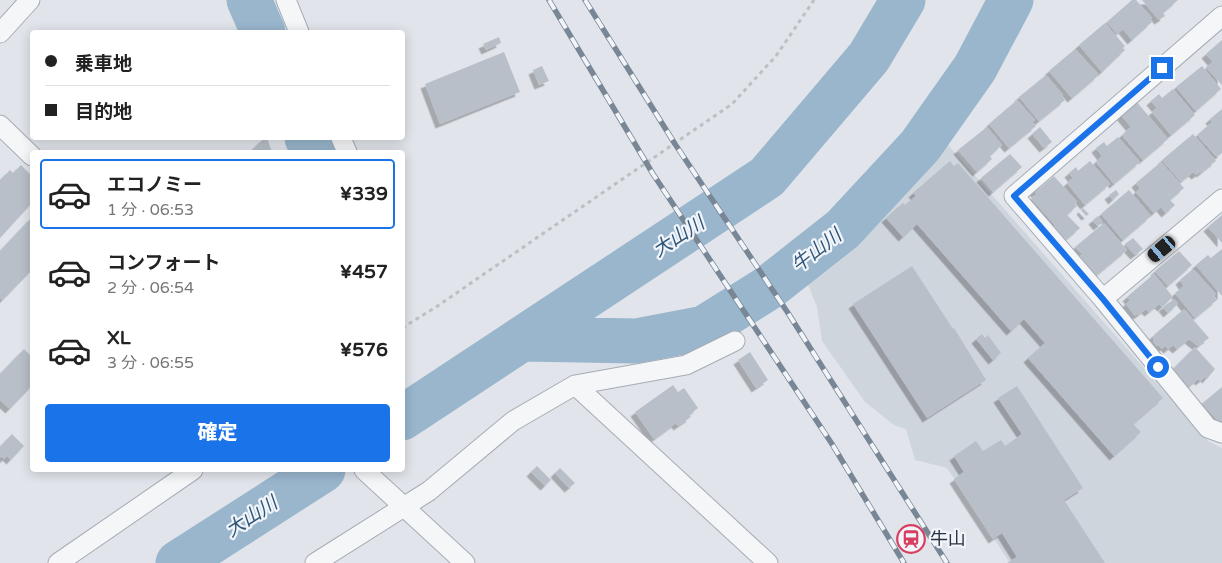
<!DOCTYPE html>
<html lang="ja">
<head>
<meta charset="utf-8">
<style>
	body { margin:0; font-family:"Varela Round","Noto Sans JP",sans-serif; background:#f2f2f2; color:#222; height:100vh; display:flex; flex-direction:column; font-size:19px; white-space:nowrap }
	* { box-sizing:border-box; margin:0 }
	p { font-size:16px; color:#767676 }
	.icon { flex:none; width:28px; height:28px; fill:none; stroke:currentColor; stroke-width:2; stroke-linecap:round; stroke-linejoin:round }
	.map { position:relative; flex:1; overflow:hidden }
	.sheet { position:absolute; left:30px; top:150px; width:375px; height:322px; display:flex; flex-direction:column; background:#fff; border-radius:5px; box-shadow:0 2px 12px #0003 }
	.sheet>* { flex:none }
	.top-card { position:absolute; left:30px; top:30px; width:375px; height:110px; border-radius:5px; box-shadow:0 2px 12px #0003; display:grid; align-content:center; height:110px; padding:0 15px; background:#fff }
	.end { position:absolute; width:22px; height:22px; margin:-11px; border:6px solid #1a73e8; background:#fff; box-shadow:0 0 0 2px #fff }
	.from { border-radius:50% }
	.car { position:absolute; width:15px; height:30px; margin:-15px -8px; border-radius:6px; box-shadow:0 0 4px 1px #0007; background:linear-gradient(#222 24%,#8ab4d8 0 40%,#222 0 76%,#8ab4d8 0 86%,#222 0) }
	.top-card b { display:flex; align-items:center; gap:18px; height:48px; font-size:19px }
	.top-card b+b { border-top:1px solid #e0e0e0 }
	.top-card i { width:12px; height:12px; background:#222 }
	ul { padding:9px 0 0; list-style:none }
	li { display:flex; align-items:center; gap:15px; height:70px; margin:0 10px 8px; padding:0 5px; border:2px solid transparent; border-radius:5px }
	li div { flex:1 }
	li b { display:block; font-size:19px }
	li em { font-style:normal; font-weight:800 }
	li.on { border-color:#1a73e8 }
	li>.icon { width:45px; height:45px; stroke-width:1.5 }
	.button { display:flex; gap:10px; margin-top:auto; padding:10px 15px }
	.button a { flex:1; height:58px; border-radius:5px; background:#1a73e8; color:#fff; font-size:20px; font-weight:800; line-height:58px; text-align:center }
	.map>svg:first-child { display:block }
</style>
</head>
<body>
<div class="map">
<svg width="1222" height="563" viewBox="0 0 1222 563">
	<defs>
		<filter id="shadow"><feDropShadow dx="-4.5" dy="4.5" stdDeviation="0" flood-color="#0004"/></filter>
	</defs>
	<rect width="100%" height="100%" fill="#e1e5eb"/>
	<path fill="#cfd5dd" d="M 943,139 L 1208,441 L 1222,448 L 1222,563 L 1010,563 L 947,468 L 915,460 L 906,429 L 894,425 L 865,402 L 822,341 L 817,307 L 804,274 L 850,240 Z"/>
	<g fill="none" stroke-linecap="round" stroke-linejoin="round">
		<path stroke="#99b6cd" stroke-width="45" d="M 249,0 L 263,32
			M 307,138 L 314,152
			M 523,339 L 636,341 L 704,328 L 768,288 L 843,229 L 920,146 L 975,68 L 1011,0
			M 402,418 L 767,177 L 869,57 L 903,0
			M 178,563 L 323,470"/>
	</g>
	<path fill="#b8bfc8" filter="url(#shadow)" d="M 1132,0 L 1136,0 L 1152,18 L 1150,19 L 1152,22 L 1132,40 L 1123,29 L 1117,34 L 1107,22 Z
		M 1142,0 L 1178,0 L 1163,13 L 1165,16 L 1159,20 Z
		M 1105,23 L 1125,46 L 1123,48 L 1125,50 L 1102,72 L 1079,45 Z
		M 499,37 L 501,43 L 486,50 L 483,44 Z
		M 1222,40 L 1222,85 L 1206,67 L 1213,62 L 1206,54 Z
		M 1075,49 L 1099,75 L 1072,98 L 1049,71 Z
		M 504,52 L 520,92 L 440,124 L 425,84 Z
		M 542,66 L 549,81 L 539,85 L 533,70 Z
		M 1202,66 L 1221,89 L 1196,111 L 1176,87 Z
		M 1046,75 L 1063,95 L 1062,96 L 1065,100 L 1039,121 L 1019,97 Z
		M 1173,89 L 1195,115 L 1171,135 L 1152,112 L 1157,108 L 1151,101 L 1159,94 L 1162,98 Z
		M 1017,100 L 1035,120 L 1032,122 L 1036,126 L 1009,148 L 989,124 Z
		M 1136,101 L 1168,139 L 1143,160 L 1122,135 L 1131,127 L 1121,115 Z
		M 1222,109 L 1222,153 L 1217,157 L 1197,135 L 1212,122 L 1210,119 Z
		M 987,127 L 1002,145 L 990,156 L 992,159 L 977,172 L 958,150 Z
		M 1040,127 L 1052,142 L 1044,148 L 1032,134 Z
		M 1193,134 L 1216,161 L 1201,173 L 1200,172 L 1196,175 L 1193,172 L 1181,182 L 1162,160 Z
		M 1118,137 L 1140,162 L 1114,184 L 1096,162 L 1102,156 L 1096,148 L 1104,142 L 1107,146 Z
		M 264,138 L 267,138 L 272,152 L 250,152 Z
		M 1010,154 L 1022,167 L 993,192 L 981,178 Z
		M 950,161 L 954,166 L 958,163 L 1163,398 L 1133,424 L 1141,432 L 1114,456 L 1028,358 L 1045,343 L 1024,319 L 1011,331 L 917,224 L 903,237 L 886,218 L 903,203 L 905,205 L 916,196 L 913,193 Z
		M 1090,161 L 1110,184 L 1085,205 L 1067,183 L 1073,178 L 1069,173 L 1076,167 L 1078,171 Z
		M 1161,162 L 1184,188 L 1170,200 L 1175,205 L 1166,213 L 1161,207 L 1154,213 L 1136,192 L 1140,188 L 1136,183 Z
		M 21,165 L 32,176 L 32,203 L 0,238 L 0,180 L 10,170 L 13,173 Z
		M 1054,176 L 1077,202 L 1075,204 L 1077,206 L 1067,215 L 1080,228 L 1066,240 L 1054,227 L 1055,225 L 1031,198 L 1037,194 L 1034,191 L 1039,186 L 1040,188 Z
		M 1116,190 L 1119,194 L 1113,200 L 1109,195 Z
		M 1129,190 L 1151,216 L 1123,240 L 1101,214 Z
		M 1083,208 L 1089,214 L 1086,216 L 1081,210 Z
		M 1222,215 L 1222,243 L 1208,227 Z
		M 1098,216 L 1103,222 L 1098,226 L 1093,220 Z
		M 32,217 L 32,270 L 3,300 L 0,298 L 0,251 Z
		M 1104,223 L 1127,250 L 1097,275 L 1080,256 L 1082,254 L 1075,247 Z
		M 1133,238 L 1143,249 L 1135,255 L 1125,244 Z
		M 1222,249 L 1222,296 L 1196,265 L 1208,255 L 1211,258 Z
		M 1179,251 L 1192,265 L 1168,286 L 1155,271 Z
		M 912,266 L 953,329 L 954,328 L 986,380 L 927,418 L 853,304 Z
		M 1193,269 L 1216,294 L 1213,296 L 1217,300 L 1195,318 L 1175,293 L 1184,286 L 1180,280 Z
		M 1154,274 L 1173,297 L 1162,307 L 1159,304 L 1149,312 L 1146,309 L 1138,315 L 1137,314 L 1135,316 L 1126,304 L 1130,300 L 1127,297 Z
		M 1174,299 L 1178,304 L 1168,313 L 1163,307 Z
		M 1184,309 L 1209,338 L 1198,346 L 1189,339 L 1177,349 L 1173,345 L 1168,349 L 1165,346 L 1162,349 L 1159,345 L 1157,346 L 1153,341 L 1154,335 Z
		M 982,334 L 985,338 L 988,335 L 1001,353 L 993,360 L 976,339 Z
		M 1195,347 L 1215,369 L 1207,379 L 1205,377 L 1200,381 L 1198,379 L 1186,390 L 1170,372 Z
		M 24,349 L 32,357 L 32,386 L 10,409 L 0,400 L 0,374 Z
		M 750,352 L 768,380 L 756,388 L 738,360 Z
		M 673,385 L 678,392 L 684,388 L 698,408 L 689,415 L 691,417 L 678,426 L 676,423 L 654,439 L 635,412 Z
		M 1017,386 L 1083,488 L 1064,500 L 1105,563 L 1007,563 L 1017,557 L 1002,533 L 993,539 L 954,479 L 964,472 L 954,456 L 976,441 L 983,451 L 1001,440 L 1005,446 L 1022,434 L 998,398 Z
		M 1222,387 L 1222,425 L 1208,410 L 1205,413 L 1199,406 Z
		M 12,434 L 24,446 L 11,460 L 7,456 L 4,459 L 1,456 L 0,458 L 0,447 Z
		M 537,466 L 551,480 L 545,486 L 531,472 Z
		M 560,468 L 575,483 L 569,488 L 555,473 Z"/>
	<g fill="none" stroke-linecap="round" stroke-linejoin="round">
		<defs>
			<path id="street" d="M 286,0 L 299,32
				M 1222,16 L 1014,196 L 1103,299 L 1208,428 L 1222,433
				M 0,33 L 30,0
				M 0,125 L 32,156
				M 341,138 L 347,152
				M 1103,299 L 1222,199
				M 575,385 L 768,563
				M 364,470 L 465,563
				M 58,563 L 193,470
				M 315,563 L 429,491 L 513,421 L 575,385 L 686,365 L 735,341"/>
		</defs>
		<use href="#street" stroke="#a6acb5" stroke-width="21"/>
		<path stroke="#bbc0c5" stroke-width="3" stroke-dasharray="4 4" stroke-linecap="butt" d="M 402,328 L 436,307 L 732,104 L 776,56 L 814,0"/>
		<use href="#street" stroke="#f4f6f8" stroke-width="19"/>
		<defs>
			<path id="rail" d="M 549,0 L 653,174 L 832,444 L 904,563
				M 585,0 L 675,144 L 788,313 L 947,563"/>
		</defs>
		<use href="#rail" stroke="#798695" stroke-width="5.5"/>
		<use href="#rail" stroke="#f1f4f8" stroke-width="4" stroke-dasharray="11" stroke-linecap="butt"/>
	</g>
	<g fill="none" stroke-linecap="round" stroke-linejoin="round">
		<path stroke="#1a73e8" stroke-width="6" d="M 1158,367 L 1103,299 L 1014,196 L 1162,68"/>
	</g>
	<defs>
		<symbol id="station-ring" viewBox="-11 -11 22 22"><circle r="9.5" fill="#f1f4f8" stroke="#d83e60" stroke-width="1.5"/><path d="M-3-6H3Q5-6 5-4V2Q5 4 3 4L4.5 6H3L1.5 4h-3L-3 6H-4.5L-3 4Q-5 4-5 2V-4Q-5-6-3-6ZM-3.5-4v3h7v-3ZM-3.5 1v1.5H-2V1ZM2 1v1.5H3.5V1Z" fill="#d83e60"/></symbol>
	</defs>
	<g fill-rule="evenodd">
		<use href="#station-ring" x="895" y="523" width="32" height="32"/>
	</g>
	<g text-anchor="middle" stroke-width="4.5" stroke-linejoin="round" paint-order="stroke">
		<g font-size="18" fill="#283443" stroke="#f1f4f8" text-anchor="start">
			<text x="930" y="545">牛山</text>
		</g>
		<g font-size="19" font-style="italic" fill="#2f567a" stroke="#f1f4f8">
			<text transform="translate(678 236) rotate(-33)" y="7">大山川</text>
			<text transform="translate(816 250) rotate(-38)" y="7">牛山川</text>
			<text transform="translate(251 516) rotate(-33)" y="7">大山川</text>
		</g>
	</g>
</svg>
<i class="end from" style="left:1158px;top:367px"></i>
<i class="end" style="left:1162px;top:68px"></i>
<i class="car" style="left:1162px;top:249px;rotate:230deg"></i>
<div class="top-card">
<b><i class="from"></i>乗車地</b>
<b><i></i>目的地</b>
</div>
<section class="sheet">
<ul>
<li class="on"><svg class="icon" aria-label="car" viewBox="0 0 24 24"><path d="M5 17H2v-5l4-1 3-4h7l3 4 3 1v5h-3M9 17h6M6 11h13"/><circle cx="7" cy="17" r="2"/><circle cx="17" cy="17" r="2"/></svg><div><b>エコノミー</b><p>1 分 · 06:53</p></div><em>¥339</em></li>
<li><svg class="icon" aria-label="car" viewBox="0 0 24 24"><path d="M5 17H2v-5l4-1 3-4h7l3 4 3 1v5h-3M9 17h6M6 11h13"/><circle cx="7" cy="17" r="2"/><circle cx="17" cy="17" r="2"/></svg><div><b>コンフォート</b><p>2 分 · 06:54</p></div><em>¥457</em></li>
<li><svg class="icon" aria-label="car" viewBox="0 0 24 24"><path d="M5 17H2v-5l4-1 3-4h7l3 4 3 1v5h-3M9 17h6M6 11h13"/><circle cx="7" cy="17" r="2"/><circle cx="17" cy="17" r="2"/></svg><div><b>XL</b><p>3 分 · 06:55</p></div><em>¥576</em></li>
</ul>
<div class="button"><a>確定</a></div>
</section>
</div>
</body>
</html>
